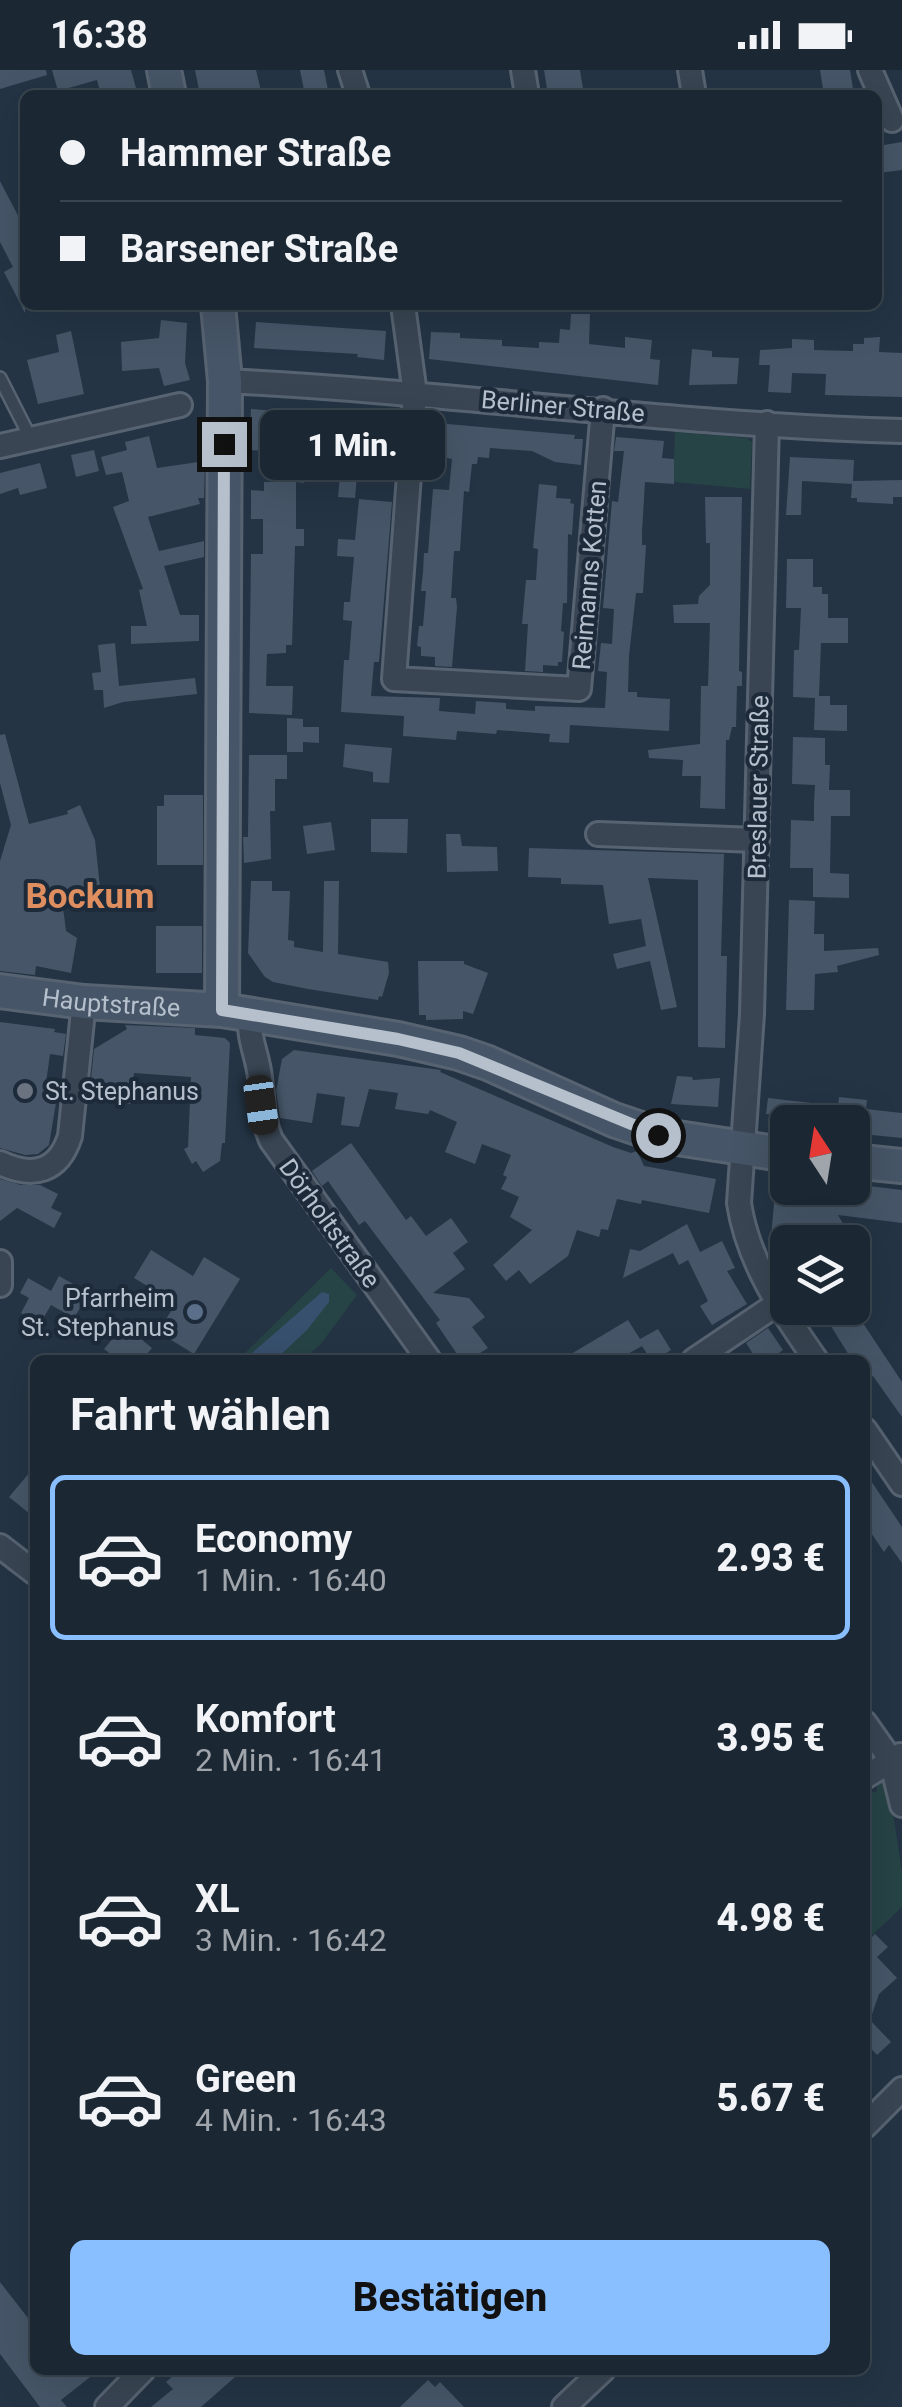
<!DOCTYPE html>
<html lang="de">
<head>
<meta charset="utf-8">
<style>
	body { margin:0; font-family:Roboto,sans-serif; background:#242f3b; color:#f1f3f6; height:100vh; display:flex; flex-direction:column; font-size:38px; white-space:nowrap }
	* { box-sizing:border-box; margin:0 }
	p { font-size:32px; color:#a0a5ac }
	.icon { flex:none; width:55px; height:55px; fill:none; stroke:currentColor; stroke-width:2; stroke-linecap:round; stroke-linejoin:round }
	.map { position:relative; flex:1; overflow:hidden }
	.side { position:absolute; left:30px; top:1285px; width:840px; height:1020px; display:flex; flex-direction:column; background:#1b2733; border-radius:15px; box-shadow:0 10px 40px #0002,0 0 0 2px #39444e }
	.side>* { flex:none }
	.top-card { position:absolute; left:20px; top:20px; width:862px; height:220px; border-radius:15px; box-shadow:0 10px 40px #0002,0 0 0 2px #39444e; display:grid; align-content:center; height:220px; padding:0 40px; background:#1b2733 }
	.needle { width:65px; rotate:348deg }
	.buttons { position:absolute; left:770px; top:1035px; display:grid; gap:20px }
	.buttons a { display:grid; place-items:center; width:100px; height:100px; border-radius:15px; background:#1b2733; box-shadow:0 10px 40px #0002,0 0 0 2px #39444e; font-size:50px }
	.end { position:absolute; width:45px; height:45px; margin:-22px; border:12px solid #b6c0cd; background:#111; box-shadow:0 0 0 5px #111 }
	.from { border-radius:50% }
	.bubble { position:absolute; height:70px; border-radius:15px; background:#1b2733; box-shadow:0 10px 40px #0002,0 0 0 2px #39444e; font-size:32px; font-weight:800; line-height:70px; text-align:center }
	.car { position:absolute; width:30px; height:60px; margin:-30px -15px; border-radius:12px; box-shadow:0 0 8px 2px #0007; background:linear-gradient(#222 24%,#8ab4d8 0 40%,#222 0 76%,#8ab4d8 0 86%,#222 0) }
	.top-card b { display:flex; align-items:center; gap:35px; height:95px; font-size:38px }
	.top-card b+b { border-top:2px solid #39444e }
	.top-card i { width:25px; height:25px; background:#f1f3f6 }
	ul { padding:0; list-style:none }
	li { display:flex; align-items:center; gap:30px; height:165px; margin:0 20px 15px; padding:0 20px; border:5px solid transparent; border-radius:15px }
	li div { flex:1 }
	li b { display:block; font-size:38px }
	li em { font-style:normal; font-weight:800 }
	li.current { border-color:#89beff }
	li>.icon { width:90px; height:90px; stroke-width:1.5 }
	h2 { padding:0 40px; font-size:45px; line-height:120px }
	.action { display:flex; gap:20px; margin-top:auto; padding:20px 40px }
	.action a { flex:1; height:115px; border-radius:15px; background:#89beff; color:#111; font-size:40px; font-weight:800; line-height:115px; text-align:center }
	.status { display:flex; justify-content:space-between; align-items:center; height:70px; padding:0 50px; background:#1b2733; direction:ltr }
	.status svg { height:28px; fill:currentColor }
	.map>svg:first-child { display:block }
</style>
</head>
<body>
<div class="status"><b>16:38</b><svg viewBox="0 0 49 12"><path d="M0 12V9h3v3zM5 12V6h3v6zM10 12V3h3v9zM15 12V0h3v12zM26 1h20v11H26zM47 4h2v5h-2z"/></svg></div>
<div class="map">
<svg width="902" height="2337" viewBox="0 0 902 2337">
	<rect width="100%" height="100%" fill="#243444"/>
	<path fill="#264345" d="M 675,362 L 747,368 L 752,372 L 750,419 L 673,412 Z
		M 331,1198 L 357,1225 L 321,1274 L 302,1290 L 238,1290 Z
		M 877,1705 L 888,1711 L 902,1802 L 902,1837 L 865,1872 L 865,1729 L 870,1729 L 869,1722 L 877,1722 Z"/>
	<path fill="#37506d" d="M 322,1222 L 329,1224 L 329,1232 L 307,1260 L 275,1290 L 244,1290 Z"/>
	<path fill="#465668" d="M 0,0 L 46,0 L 47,5 L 0,19 Z
		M 52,0 L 131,0 L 136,18 L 101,25 L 97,10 L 58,21 Z
		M 195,0 L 256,0 L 261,21 L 246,25 L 200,25 Z
		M 300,0 L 324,0 L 329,25 L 305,25 Z
		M 544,0 L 580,0 L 584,25 L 548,25 Z
		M 820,0 L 850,0 L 854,25 L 824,25 Z
		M 902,72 L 902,100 L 879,103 L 878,76 Z
		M 0,111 L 25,159 L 25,243 L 4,202 L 13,197 L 0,172 Z
		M 571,244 L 590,244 L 589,274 L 625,278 L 625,267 L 652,270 L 650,289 L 660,290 L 658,315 L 429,289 L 431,262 L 460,263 L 460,268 L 502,270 L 502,276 L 539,278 L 539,272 L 559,273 L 560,259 L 570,260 Z
		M 161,250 L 187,253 L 185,293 L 190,310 L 164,316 L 159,298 L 122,301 L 121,272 L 159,268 Z
		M 256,252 L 386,261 L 384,290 L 357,287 L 358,284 L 254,278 Z
		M 71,261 L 84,324 L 38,334 L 27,290 L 59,282 L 56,265 Z
		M 880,267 L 879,282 L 902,283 L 902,327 L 825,325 L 826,304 L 792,303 L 791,323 L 768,322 L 770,295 L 759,295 L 760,280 L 792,278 L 792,269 L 814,270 L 814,280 L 853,281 L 853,274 L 864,274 L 864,268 Z
		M 692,279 L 712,281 L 712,287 L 739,288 L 737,314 L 689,315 Z
		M 251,339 L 397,349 L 395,385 L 359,382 L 355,428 L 338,427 L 342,381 L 306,378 L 304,413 L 296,412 L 296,459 L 304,459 L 304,476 L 295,476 L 292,575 L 286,575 L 286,583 L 267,584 L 266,616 L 293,616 L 292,645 L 249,643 L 251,484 L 263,484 L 263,449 L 251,449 L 251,420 L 264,421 L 264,412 L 280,412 L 282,382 L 249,380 Z
		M 436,353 L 575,365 L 574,369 L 583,369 L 581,395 L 555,392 L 532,381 L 490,378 L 489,388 L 478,387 L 477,394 L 472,394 L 469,422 L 464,421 L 460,481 L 454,481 L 451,528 L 456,528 L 457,537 L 452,597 L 435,596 L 435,587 L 421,586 L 421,577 L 417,576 L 419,556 L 423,556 L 426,521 L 421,521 L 423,502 L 424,483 L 428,483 L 433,419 L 449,420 L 452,389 L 433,385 Z
		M 149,366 L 157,398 L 205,391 L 204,428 L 198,428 L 200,434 L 148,447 L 159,481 L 204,471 L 204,487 L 164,496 L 180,545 L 199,545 L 199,571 L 131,574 L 131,556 L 147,556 L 139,520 L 143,519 L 113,437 L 129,431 L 122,402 L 106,405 L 101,387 L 127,380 L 125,372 Z
		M 616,367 L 664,371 L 662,388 L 674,389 L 674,414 L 645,412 L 642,462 L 642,475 L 646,475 L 643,523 L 636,523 L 629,586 L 628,622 L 637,622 L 637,627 L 670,629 L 669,661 L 570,655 L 569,673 L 549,672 L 550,664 L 497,660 L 496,664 L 457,661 L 456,670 L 403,666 L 404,646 L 341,642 L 344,590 L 349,590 L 352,551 L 343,550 L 344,532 L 350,532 L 354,487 L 337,486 L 338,469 L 355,470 L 359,429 L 392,432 L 379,592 L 374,592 L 371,626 L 440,628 L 439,641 L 475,644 L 476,631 L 506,633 L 506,639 L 535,641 L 535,636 L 605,638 L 607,602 L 598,601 L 601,573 L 612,574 L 614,539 L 603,538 L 612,431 L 618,432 L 624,381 L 614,381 Z
		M 94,380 L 99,401 L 76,407 L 71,385 Z
		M 790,387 L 854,390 L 853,411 L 902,410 L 902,427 L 893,427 L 893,434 L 857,432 L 857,428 L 851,428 L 852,414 L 802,411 L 801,445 L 786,445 Z
		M 40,393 L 47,418 L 20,425 L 18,418 L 0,424 L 0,403 Z
		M 539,414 L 557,416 L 556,428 L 571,429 L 570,433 L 574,434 L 572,465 L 568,464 L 567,533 L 563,533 L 561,561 L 564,562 L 562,592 L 558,592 L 558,596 L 543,595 L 543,602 L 525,601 L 528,554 L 522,554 L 526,510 L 536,510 L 538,479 L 533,478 Z
		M 705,427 L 742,427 L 739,601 L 742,602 L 742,616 L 737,616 L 736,657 L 732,657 L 729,670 L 726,670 L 725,739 L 700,738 L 701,706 L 682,706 L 683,690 L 649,688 L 648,680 L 700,674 L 701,616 L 708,616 L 710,553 L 674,553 L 673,535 L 698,534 L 699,526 L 710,515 L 710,473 L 706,473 Z
		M 787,489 L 813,489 L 813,517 L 822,517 L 822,524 L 828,524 L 828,548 L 848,548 L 848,573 L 821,573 L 819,626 L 830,626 L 830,635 L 847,635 L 847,661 L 814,660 L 815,628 L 793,627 L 794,580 L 799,580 L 801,538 L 786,538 Z
		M 115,573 L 119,616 L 195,608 L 197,624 L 123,632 L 104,638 L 103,620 L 94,620 L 92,603 L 101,602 L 98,575 Z
		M 287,648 L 303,649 L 303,657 L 319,657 L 319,673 L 303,672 L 303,682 L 287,682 Z
		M 5,664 L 29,754 L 68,744 L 67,741 L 80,735 L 95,770 L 100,817 L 61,822 L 66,861 L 77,868 L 71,903 L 36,896 L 35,905 L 0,901 L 0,791 L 11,755 L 0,713 L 0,665 Z
		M 793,667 L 825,668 L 825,695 L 830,695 L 829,720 L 850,720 L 850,746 L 831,746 L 830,803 L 849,804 L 849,828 L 813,827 L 813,798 L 790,798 L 791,750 L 814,751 L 814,733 L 815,715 L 792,714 Z
		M 345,674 L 392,678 L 389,713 L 373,712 L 373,702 L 343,697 Z
		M 249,685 L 287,685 L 287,709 L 275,709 L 275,741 L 270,741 L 271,789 L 244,793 L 243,767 L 248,767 Z
		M 164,725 L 203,725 L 203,795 L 157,795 L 157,736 L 164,736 Z
		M 371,749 L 408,749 L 407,783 L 371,782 Z
		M 331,752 L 335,780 L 307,784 L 303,756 Z
		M 446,764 L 460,764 L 462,776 L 497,777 L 498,801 L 447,802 Z
		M 529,778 L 724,784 L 721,886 L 727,886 L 725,978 L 698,977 L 698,810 L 648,808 L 677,937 L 661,940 L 650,891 L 617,899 L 613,884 L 646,876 L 641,849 L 609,854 L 603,815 L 561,814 L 561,808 L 528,807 Z
		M 251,811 L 272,811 L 272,821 L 290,821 L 288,870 L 294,871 L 294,877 L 323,882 L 324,811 L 339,811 L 338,884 L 388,892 L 389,903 L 382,927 L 379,926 L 378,930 L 308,919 L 273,912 L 265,907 L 248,883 Z
		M 789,830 L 815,831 L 814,864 L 824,864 L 824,881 L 878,878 L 879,885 L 837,896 L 838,902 L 815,904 L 814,940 L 786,940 Z
		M 156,856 L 202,856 L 202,903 L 156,903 Z
		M 418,891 L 464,891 L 464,894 L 488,903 L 473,944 L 463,941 L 463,949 L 426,950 L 426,945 L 419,945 Z
		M 0,952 L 55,959 L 54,962 L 66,964 L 63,986 L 50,984 L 46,1013 L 50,1032 L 56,1033 L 49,1075 L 38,1084 L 25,1085 L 0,1078 Z
		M 125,955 L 195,958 L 195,965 L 225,968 L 230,973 L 225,1073 L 222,1073 L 220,1091 L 203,1102 L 196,1091 L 192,1094 L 184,1079 L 188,1077 L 191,1007 L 134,1003 L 131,1034 L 89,1030 L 94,979 L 127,959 Z
		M 294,980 L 441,1000 L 440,1002 L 613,1077 L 631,1083 L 637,1081 L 644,1096 L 716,1109 L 709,1143 L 642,1130 L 641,1134 L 617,1129 L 608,1160 L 601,1159 L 599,1167 L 577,1160 L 568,1186 L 530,1214 L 519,1200 L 506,1211 L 493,1195 L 532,1160 L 510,1147 L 519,1127 L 501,1119 L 507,1107 L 503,1105 L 511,1085 L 482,1074 L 475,1094 L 445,1082 L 457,1052 L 430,1040 L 428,1044 L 395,1039 L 398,1023 L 369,1019 L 359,1057 L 341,1055 L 345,1027 L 317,1023 L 312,1053 L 280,1048 L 276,1021 L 282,989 Z
		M 677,1006 L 692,1007 L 693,1010 L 720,1008 L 718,1037 L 671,1034 Z
		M 839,1027 L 867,1030 L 866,1039 L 902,1043 L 902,1068 L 852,1063 L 852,1052 L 769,1053 L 771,1044 L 766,1044 L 768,1028 L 838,1036 Z
		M 351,1073 L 406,1150 L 411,1146 L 426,1166 L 451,1148 L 468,1172 L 453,1183 L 465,1199 L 433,1223 L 469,1228 L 485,1247 L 472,1257 L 488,1278 L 469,1290 L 461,1290 L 436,1253 L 440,1250 L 365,1151 L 359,1155 L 328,1111 L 322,1116 L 312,1101 Z
		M 0,1109 L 21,1115 L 40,1115 L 58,1124 L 51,1138 L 62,1143 L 54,1158 L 17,1138 L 0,1151 Z
		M 852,1114 L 902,1120 L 902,1153 L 838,1145 L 846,1159 L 788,1155 L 788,1205 L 768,1169 L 771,1168 L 775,1122 L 825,1124 L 826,1118 L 852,1118 Z
		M 687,1154 L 700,1182 L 722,1171 L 735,1198 L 727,1201 L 747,1234 L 712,1255 L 700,1236 L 708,1231 L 688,1190 L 679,1195 L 673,1183 L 623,1208 L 630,1179 L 640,1181 Z
		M 151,1180 L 193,1206 L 204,1187 L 240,1209 L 194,1284 L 158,1262 L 176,1233 L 134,1208 Z
		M 59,1206 L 89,1223 L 74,1248 L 51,1235 L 40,1254 L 21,1243 L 29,1228 L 20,1223 L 28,1208 L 51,1221 Z
		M 853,1238 L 902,1312 L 902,1347 L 873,1306 L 865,1311 L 865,1290 L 852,1290 L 829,1253 Z
		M 628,1250 L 640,1269 L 658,1259 L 671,1280 L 655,1290 L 651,1290 L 642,1276 L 617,1290 L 561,1290 Z
		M 124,1255 L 152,1278 L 142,1290 L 118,1290 L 104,1279 Z
		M 768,1258 L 783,1280 L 769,1290 L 757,1290 L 746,1273 Z
		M 35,1396 L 35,1448 L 9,1427 Z
		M 865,1402 L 902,1457 L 902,1493 L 889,1475 L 884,1482 L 865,1454 Z
		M 875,1864 L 888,1877 L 877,1887 L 897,1908 L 879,1924 L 870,1950 L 891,1972 L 877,1985 L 865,1972 L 865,1874 Z
		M 0,2212 L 35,2257 L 35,2300 L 99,2300 L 61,2330 L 67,2337 L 40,2337 L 0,2284 Z
		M 180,2300 L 243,2300 L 201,2337 L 151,2337 L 173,2319 L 166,2312 Z
		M 428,2310 L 435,2317 L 440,2312 L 464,2337 L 400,2337 Z"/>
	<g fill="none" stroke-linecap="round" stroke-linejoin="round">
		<defs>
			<path id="lane" d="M 0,308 L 31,369"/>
			<path id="street" d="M 350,0 L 358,25
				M 523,0 L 527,25
				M 690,0 L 694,25
				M 870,0 L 892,50
				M 403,235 L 415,324 L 394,609 L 579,619 L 603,339
				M 225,311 C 451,322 676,355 902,361
				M 767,353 L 752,944 L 739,1133 C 748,1193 782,1241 816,1290
				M 0,376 L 180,335
				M 598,764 L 757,770
				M 251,945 C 247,968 258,985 260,1008 C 263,1030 262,1049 271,1070 L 429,1290
				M 0,1093 C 34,1109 59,1101 70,1066 L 84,932
				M 0,1192 L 0,1215
				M 694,1290 L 777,1234
				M 865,1360 L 902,1414
				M 0,1476 L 35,1503
				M 865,1653 L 891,1690 L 902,1735
				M 865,1707 L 900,1685
				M 865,2056 L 902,2019
				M 107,2337 L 143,2300
				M 564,2337 L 603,2300"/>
			<g id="secondary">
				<path d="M 164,0 L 169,25"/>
				<path d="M 218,235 L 225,311 L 222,940"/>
				<path id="s1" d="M 0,921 L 84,932 L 222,940 L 398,969 L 459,983 L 488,993 L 614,1050 L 658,1065 L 788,1085"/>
				<path d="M 852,1091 L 902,1096"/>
			</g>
		</defs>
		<use href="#lane" stroke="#576371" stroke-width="16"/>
		<use href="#street" stroke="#576371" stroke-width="28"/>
		<use href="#secondary" stroke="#576371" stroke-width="38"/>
		<use href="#lane" stroke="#394553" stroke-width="11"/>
		<use href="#street" stroke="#394553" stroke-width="22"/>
		<use href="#secondary" stroke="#465567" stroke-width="32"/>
	</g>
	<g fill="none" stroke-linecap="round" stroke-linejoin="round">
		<path stroke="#b6c0cd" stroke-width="12" d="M 224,374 L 222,940 L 398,969 L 459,983 L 658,1065"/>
	</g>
	<circle fill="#6b7280" stroke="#1d2a39" stroke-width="4" cx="25" cy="1021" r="10"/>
	<circle fill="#5c6f8a" stroke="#1d2a39" stroke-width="4" cx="195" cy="1242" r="10"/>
	<g text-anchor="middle" stroke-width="8" stroke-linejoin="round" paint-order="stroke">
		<g font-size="25" fill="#b6c0cd" stroke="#1d2a39">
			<text transform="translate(563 336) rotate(5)" y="9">Berliner Straße</text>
			<text transform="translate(589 505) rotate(-85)" y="9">Reimanns Kotten</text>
			<text transform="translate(758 717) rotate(-89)" y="9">Breslauer Straße</text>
			<text dy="9" stroke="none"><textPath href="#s1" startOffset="112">Hauptstraße</textPath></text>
			<text transform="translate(330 1153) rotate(54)" y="9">Dörholtstraße</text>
		</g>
		<g font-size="25" fill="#b6c0cd" stroke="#1d2a39" text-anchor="start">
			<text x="45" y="1030">St. Stephanus</text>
			<text x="175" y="1237" text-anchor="end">Pfarrheim<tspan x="175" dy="29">St. Stephanus</tspan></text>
		</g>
		<g font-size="35" font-weight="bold" fill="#df8e5f" stroke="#1d2a39">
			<text x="90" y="838">Bockum</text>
		</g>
	</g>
</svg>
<div class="buttons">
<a><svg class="needle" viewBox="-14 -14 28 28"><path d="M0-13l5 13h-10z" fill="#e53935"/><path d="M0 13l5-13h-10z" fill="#a0a5ac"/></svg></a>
<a><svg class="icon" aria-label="layers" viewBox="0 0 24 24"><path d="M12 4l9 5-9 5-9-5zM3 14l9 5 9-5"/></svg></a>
</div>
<i class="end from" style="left:658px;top:1065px"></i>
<i class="end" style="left:224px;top:374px"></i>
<div class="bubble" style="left:260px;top:340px;width:185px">1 Min.</div>
<i class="car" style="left:261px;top:1035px;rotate:172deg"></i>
<div class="top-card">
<b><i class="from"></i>Hammer Straße</b>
<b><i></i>Barsener Straße</b>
</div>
<section class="side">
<h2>Fahrt wählen</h2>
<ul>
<li class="current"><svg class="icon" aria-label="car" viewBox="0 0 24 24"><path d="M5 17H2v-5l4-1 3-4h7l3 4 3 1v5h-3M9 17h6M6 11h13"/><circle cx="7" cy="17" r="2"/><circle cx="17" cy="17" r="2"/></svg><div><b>Economy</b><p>1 Min. · 16:40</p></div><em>2.93 €</em></li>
<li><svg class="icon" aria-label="car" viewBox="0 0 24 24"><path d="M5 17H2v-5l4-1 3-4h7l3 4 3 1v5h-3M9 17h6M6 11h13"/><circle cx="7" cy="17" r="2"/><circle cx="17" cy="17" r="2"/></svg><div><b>Komfort</b><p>2 Min. · 16:41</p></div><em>3.95 €</em></li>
<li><svg class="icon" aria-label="car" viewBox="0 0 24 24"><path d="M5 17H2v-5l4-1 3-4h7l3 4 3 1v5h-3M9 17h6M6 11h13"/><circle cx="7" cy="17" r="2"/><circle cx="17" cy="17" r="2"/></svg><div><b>XL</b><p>3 Min. · 16:42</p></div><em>4.98 €</em></li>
<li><svg class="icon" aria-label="car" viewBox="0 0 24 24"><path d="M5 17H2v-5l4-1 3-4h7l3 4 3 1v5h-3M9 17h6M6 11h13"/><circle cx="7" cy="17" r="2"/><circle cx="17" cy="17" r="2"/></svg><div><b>Green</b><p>4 Min. · 16:43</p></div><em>5.67 €</em></li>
</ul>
<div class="action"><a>Bestätigen</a></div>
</section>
</div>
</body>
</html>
